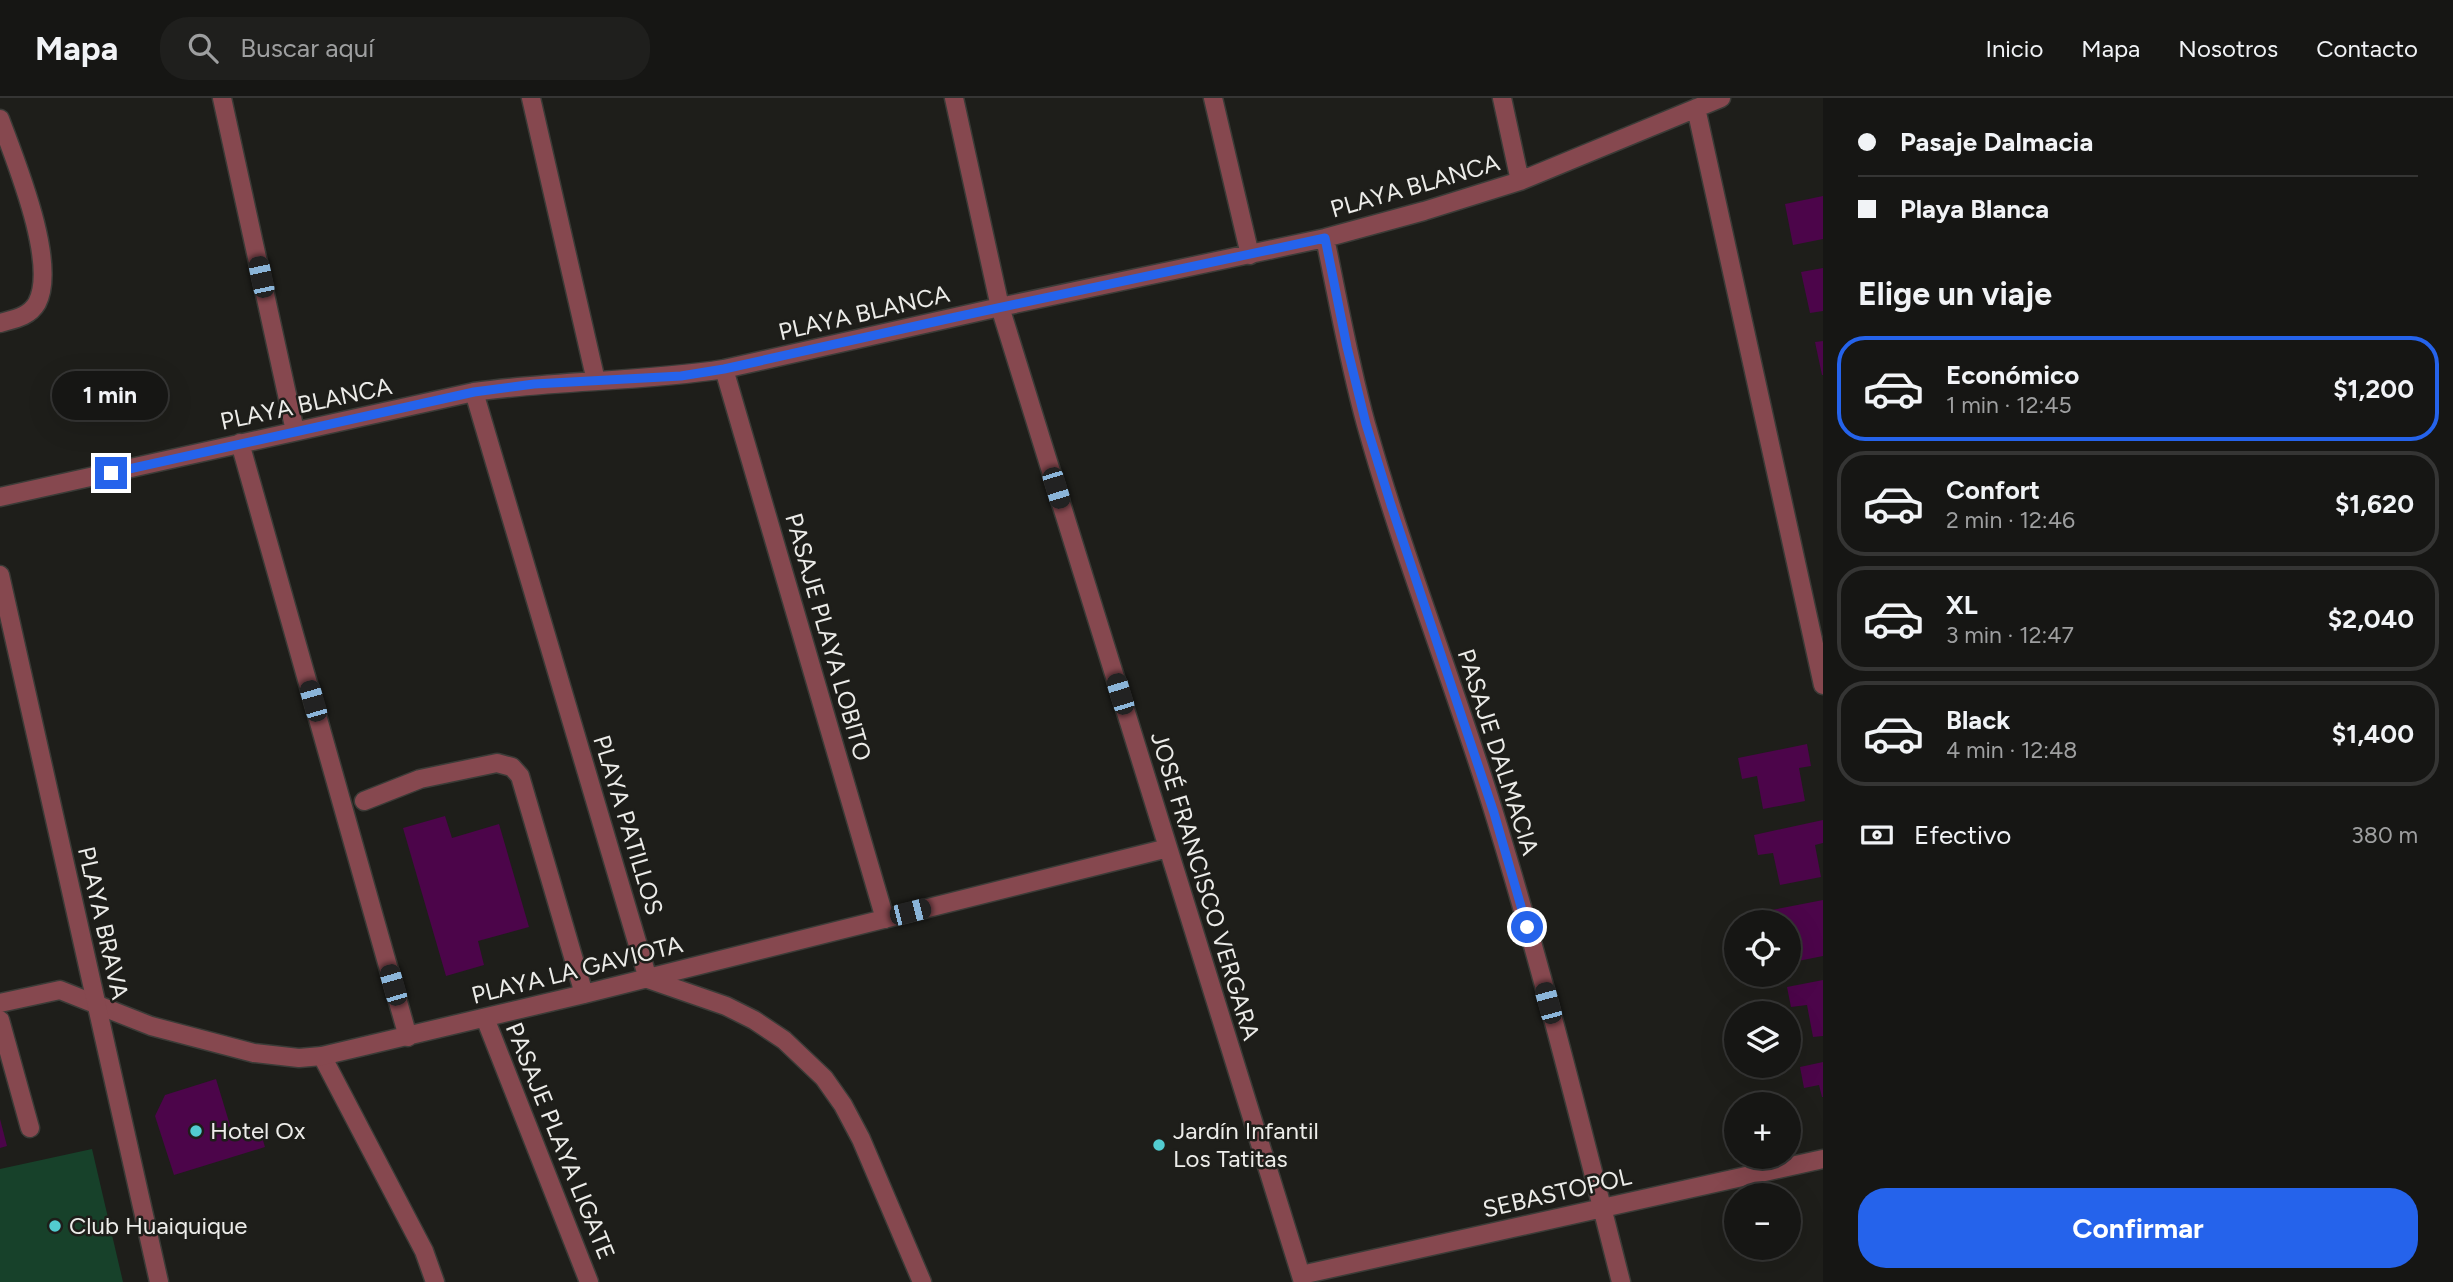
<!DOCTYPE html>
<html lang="es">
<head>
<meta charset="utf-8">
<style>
	body { margin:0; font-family:Figtree,sans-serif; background:#1f1f1d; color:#f1f3f6; height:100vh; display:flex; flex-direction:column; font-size:26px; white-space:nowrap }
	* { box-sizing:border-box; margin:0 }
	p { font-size:23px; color:#9e9fa0 }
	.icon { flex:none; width:38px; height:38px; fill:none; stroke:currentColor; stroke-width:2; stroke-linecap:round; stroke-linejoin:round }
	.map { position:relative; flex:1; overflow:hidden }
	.details { display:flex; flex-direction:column; background:#161614; width:630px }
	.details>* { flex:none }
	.top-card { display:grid; align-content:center; height:154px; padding:0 35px; background:#161614 }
	.controls { position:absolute; left:1724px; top:812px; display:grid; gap:14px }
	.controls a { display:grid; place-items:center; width:77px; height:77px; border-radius:50%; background:#161614; box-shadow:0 7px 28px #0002,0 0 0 2px #353534; font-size:35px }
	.end { position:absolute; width:32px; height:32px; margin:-16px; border:9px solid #2563eb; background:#fff; box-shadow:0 0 0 4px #fff }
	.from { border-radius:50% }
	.bubble { position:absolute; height:49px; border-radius:24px; background:#161614; box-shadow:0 7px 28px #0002,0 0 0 2px #353534; font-size:23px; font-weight:700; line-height:49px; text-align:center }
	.car { position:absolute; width:21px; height:42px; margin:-21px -10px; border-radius:9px; box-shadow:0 0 5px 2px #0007; background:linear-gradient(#222 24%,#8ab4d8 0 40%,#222 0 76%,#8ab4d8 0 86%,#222 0) }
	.top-card b { display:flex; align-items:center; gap:24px; height:66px; font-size:26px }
	.top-card b+b { border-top:2px solid #353534 }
	.top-card i { width:18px; height:18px; background:#f1f3f6 }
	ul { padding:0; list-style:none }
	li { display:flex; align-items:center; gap:21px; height:105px; margin:0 14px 10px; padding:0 21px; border:4px solid #353534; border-radius:28px }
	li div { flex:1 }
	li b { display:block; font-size:26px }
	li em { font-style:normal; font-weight:700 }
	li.current { border-color:#2563eb }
	li>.icon { width:63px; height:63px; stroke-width:1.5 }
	h2 { padding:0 35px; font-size:32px; line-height:84px }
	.pay { display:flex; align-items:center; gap:18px; height:77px; padding:0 35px; font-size:26px }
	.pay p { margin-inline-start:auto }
	.action { display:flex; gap:14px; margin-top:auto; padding:14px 35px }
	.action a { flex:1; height:80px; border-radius:28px; background:#2563eb; color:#fff; font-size:28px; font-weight:700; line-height:80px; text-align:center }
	header { display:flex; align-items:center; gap:42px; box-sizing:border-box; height:98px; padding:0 35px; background:#161614; border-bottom:2px solid #353534 }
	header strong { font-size:33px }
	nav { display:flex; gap:38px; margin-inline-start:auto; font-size:24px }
	.search { width:490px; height:63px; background:#1f1f1d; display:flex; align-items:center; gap:18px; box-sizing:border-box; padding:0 24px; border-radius:28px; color:#9e9fa0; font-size:26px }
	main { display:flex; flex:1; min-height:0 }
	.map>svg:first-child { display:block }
</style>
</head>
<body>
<header>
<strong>Mapa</strong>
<div class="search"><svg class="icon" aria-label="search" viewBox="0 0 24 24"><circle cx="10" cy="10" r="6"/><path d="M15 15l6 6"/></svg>Buscar aquí</div>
<nav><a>Inicio</a><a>Mapa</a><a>Nosotros</a><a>Contacto</a></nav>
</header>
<main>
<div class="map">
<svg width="1823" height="1184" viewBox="0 0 1823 1184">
	<rect width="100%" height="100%" fill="#1e1e1a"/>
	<path fill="#17412a" d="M 92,1051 L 123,1184 L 0,1184 L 0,1071 Z"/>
	<path fill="#4c054a" d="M 1823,98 L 1823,141 L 1793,147 L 1785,106 Z
		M 1823,170 L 1823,213 L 1810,215 L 1801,174 Z
		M 1823,243 L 1823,277 L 1822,277 L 1815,244 Z
		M 1807,646 L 1811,668 L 1799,670 L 1805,703 L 1763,711 L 1757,678 L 1742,681 L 1738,660 Z
		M 445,718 L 452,740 L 499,726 L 529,829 L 478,843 L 484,867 L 446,878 L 403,730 Z
		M 1823,722 L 1823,745 L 1815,747 L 1821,779 L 1780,787 L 1773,755 L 1758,757 L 1754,737 Z
		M 1823,802 L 1823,858 L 1798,863 L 1788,824 L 1774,824 L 1772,812 Z
		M 1823,882 L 1823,938 L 1813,939 L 1807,907 L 1791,909 L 1787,889 Z
		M 1823,964 L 1823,999 L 1822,999 L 1819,987 L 1804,990 L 1800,969 Z
		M 216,981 L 233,1037 L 259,1029 L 265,1049 L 174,1077 L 155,1018 L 165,997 Z
		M 0,1021 L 7,1048 L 0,1050 Z"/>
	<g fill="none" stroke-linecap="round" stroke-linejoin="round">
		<defs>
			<path id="service" d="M 0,21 C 15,62 58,165 37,205 C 29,219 14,221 0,225
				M 0,922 L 30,1030
				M 322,958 L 424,1153 L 435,1184"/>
			<path id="minor" d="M 222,0 L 295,333
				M 531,0 L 596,283
				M 954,0 L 1000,209 L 1303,1184
				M 1213,0 L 1250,157
				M 1502,0 L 1520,83
				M 1696,10 L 1823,587
				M 1325,140 C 1338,202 1349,265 1366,326 C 1403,458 1454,585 1494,715 C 1542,870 1581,1027 1621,1184
				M 724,271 L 885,821
				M 474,294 L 648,881 L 726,908 L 754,922 L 784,942 L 824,980 L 843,1007 L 861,1041 L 922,1184
				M 240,345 L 408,939
				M 0,399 L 474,294 C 557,282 641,284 724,271 L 1000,209 L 1325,140 L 1424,113 L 1520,83 L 1721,0
				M 364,703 L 420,681 L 497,665 L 512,669 L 520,678 L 584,896
				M 0,905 L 60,892 L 151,928 L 254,955 L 299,960 L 322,958 L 584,896 L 1168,750
				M 485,920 L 589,1184
				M 1301,1177 L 1823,1061"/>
			<path id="tertiary" d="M 0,477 L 159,1184"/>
		</defs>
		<use href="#service" stroke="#3b3b37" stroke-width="21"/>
		<use href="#minor" stroke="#3b3b37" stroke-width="21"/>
		<use href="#tertiary" stroke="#3b3b37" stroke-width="21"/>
		<use href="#service" stroke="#86484f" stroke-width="18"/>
		<use href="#minor" stroke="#86484f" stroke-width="18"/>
		<use href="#tertiary" stroke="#86484f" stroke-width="18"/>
	</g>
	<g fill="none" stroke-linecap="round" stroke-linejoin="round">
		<path stroke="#2563eb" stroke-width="9" d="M 111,375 L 474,294 L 534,286 L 681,278 L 724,271 L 956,219 L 1325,140 L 1347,249 L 1366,326 L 1391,407 L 1494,715 L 1527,829"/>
	</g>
	<g fill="#52ccd0" stroke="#1e1e1a" stroke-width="2.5">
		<circle cx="196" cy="1033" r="7"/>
		<circle cx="1159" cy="1047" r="7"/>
		<circle cx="55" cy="1128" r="7"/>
	</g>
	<g text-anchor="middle" stroke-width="5" stroke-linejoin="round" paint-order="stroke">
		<g font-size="24" fill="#ecece9" stroke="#1e1e1a">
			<text transform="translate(1415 88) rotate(-16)" y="8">PLAYA BLANCA</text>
			<text transform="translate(864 215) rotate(-13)" y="8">PLAYA BLANCA</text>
			<text transform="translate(306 306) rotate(-12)" y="8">PLAYA BLANCA</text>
			<text transform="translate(828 539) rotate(74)" y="8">PASAJE PLAYA LOBITO</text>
			<text transform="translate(1498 654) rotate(72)" y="8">PASAJE DALMACIA</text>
			<text transform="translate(628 727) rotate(73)" y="8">PLAYA PATILLOS</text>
			<text transform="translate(1205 788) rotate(73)" y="8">JOSÉ FRANCISCO VERGARA</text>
			<text transform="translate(103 825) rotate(77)" y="8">PLAYA BRAVA</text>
			<text transform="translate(577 872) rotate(-14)" y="8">PLAYA LA GAVIOTA</text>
			<text transform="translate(560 1043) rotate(68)" y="8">PASAJE PLAYA LIGATE</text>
			<text transform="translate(1557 1095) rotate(-13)" y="8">SEBASTOPOL</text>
		</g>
		<g font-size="24" fill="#ecece9" stroke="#1e1e1a" text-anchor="start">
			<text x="210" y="1041">Hotel Ox</text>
			<text x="1173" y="1041">Jardín Infantil<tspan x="1173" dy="28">Los Tatitas</tspan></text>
			<text x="69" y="1136">Club Huaiquique</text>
		</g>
	</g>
</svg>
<div class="controls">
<a><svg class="icon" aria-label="locate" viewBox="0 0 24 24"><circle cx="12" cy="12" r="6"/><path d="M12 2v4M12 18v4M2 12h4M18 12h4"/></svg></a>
<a><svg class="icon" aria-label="layers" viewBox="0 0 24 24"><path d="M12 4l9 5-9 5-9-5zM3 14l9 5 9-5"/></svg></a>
<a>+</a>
<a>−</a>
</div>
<i class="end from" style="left:1527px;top:829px"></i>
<i class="end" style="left:111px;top:375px"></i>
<div class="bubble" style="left:52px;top:273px;width:116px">1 min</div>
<i class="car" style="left:261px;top:179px;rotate:348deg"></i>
<i class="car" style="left:1056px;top:390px;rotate:163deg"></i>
<i class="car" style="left:1120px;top:596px;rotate:343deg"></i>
<i class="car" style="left:313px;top:603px;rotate:344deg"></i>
<i class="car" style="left:910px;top:814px;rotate:76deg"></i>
<i class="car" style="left:393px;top:887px;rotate:344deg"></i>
<i class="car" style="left:1548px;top:905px;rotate:345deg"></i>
</div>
<section class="details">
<div class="top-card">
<b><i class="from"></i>Pasaje Dalmacia</b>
<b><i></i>Playa Blanca</b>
</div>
<h2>Elige un viaje</h2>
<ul>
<li class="current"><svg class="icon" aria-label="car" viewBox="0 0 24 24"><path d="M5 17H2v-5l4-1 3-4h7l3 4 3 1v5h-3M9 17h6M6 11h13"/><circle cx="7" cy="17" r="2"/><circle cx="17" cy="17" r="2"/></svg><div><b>Económico</b><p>1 min · 12:45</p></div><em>$1,200</em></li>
<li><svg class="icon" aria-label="car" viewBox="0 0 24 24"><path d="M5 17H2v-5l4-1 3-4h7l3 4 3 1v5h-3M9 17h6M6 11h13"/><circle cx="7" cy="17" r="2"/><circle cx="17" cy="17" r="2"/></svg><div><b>Confort</b><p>2 min · 12:46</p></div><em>$1,620</em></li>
<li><svg class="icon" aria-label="car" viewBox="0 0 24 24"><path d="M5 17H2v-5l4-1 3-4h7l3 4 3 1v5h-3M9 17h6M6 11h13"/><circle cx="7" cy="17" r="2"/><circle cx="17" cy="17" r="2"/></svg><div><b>XL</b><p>3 min · 12:47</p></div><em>$2,040</em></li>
<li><svg class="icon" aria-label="car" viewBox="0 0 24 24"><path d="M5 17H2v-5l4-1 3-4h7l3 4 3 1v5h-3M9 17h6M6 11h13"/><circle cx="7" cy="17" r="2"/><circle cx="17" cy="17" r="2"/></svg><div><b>Black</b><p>4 min · 12:48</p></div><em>$1,400</em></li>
</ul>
<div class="pay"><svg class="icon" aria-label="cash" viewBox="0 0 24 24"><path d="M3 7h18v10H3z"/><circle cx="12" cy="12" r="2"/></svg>Efectivo<p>380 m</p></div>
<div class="action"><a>Confirmar</a></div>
</section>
</main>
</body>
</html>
